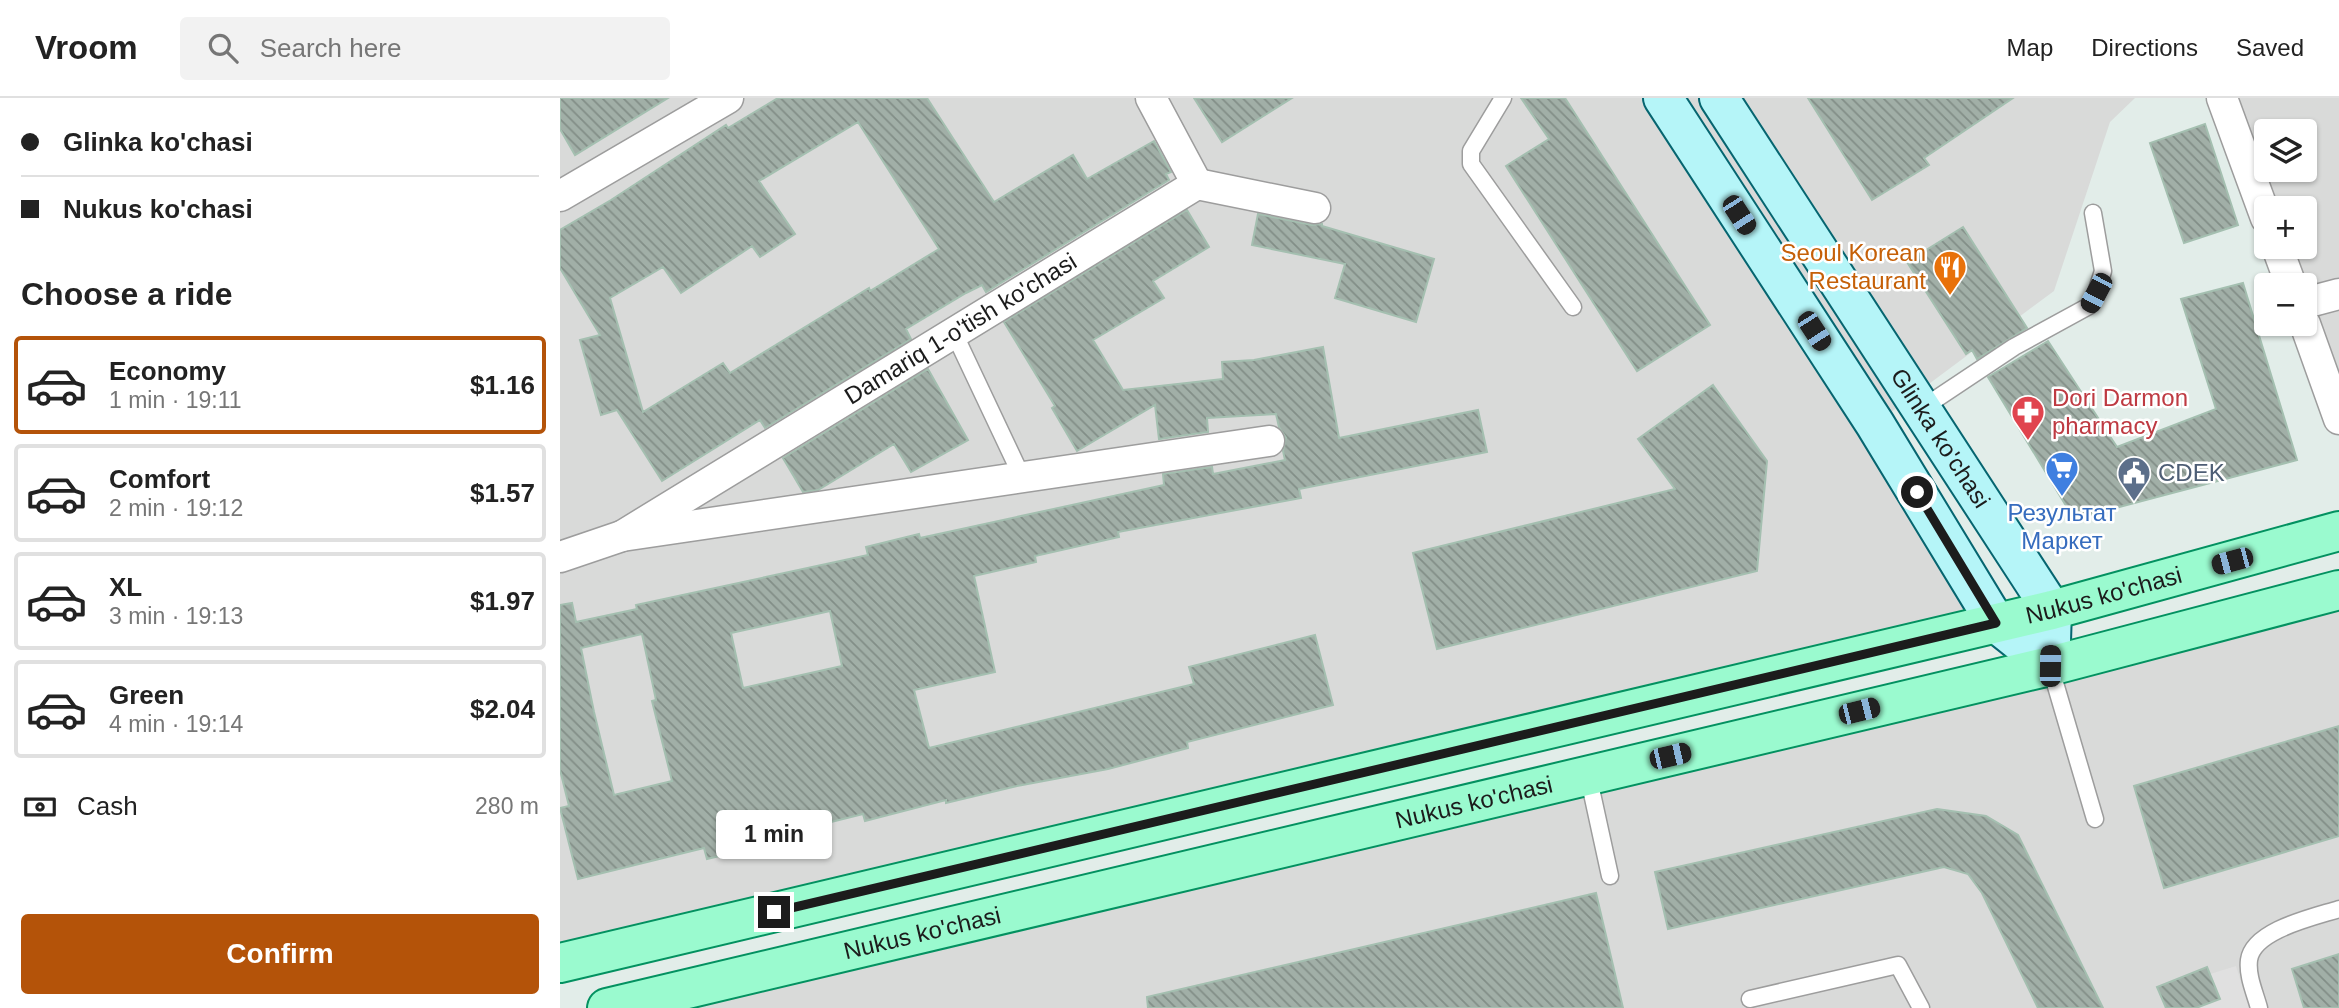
<!DOCTYPE html>
<html lang="en">
<head>
<meta charset="utf-8">
<style>
	body { margin:0; font-family:Helvetica,sans-serif; background:#f2f2f2; color:#222; height:100vh; display:flex; flex-direction:column; font-size:26px; white-space:nowrap }
	* { box-sizing:border-box; margin:0 }
	p { font-size:23px; color:#767676 }
	.icon { flex:none; width:38px; height:38px; fill:none; stroke:currentColor; stroke-width:2; stroke-linecap:round; stroke-linejoin:round }
	.map { position:relative; flex:1; overflow:hidden }
	.drawer { display:flex; flex-direction:column; background:#fff; width:560px }
	.drawer>* { flex:none }
	.top-card { display:grid; align-content:center; height:154px; padding:0 21px; background:#fff }
	.fabs { position:absolute; left:1694px; top:21px; display:grid; gap:14px }
	.fabs a { display:grid; place-items:center; width:63px; height:63px; border-radius:7px; background:#fff; box-shadow:0 2px 5px #0004; font-size:35px }
	.end { position:absolute; width:32px; height:32px; margin:-16px; border:9px solid #1c1c1c; background:#fff; box-shadow:0 0 0 4px #fff }
	.from { border-radius:50% }
	.bubble { position:absolute; height:49px; border-radius:7px; background:#fff; box-shadow:0 2px 5px #0004; font-size:23px; font-weight:700; line-height:49px; text-align:center }
	.car { position:absolute; width:21px; height:42px; margin:-21px -10px; border-radius:9px; box-shadow:0 0 5px 2px #0007; background:linear-gradient(#222 24%,#8ab4d8 0 40%,#222 0 76%,#8ab4d8 0 86%,#222 0) }
	.top-card b { display:flex; align-items:center; gap:24px; height:66px; font-size:26px }
	.top-card b+b { border-top:2px solid #e0e0e0 }
	.top-card i { width:18px; height:18px; background:#222 }
	ul { padding:0; list-style:none }
	li { display:flex; align-items:center; gap:21px; height:98px; margin:0 14px 10px; padding:0 7px; border:4px solid #e0e0e0; border-radius:7px }
	li div { flex:1 }
	li b { display:block; font-size:26px }
	li em { font-style:normal; font-weight:700 }
	li.on { border-color:#b45309 }
	li>.icon { width:63px; height:63px; stroke-width:1.5 }
	h2 { padding:0 21px; font-size:32px; line-height:84px }
	.pay { display:flex; align-items:center; gap:18px; height:77px; padding:0 21px; font-size:26px }
	.pay p { margin-inline-start:auto }
	.button { display:flex; gap:14px; margin-top:auto; padding:14px 21px }
	.button a { flex:1; height:80px; border-radius:7px; background:#b45309; color:#fff; font-size:28px; font-weight:700; line-height:80px; text-align:center }
	header { display:flex; align-items:center; gap:42px; box-sizing:border-box; height:98px; padding:0 35px; background:#fff; border-bottom:2px solid #e0e0e0 }
	header strong { font-size:33px }
	nav { display:flex; gap:38px; margin-inline-start:auto; font-size:24px }
	.search { width:490px; height:63px; background:#f2f2f2; display:flex; align-items:center; gap:18px; box-sizing:border-box; padding:0 24px; border-radius:7px; color:#767676; font-size:26px }
	main { display:flex; flex:1; min-height:0 }
	.map>svg:first-child { display:block }
</style>
</head>
<body>
<header>
<strong>Vroom</strong>
<div class="search"><svg class="icon" aria-label="search" viewBox="0 0 24 24"><circle cx="10" cy="10" r="6"/><path d="M15 15l6 6"/></svg>Search here</div>
<nav><a>Map</a><a>Directions</a><a>Saved</a></nav>
</header>
<main>
<section class="drawer">
<div class="top-card">
<b><i class="from"></i>Glinka ko'chasi</b>
<b><i></i>Nukus ko'chasi</b>
</div>
<h2>Choose a ride</h2>
<ul>
<li class="on"><svg class="icon" aria-label="car" viewBox="0 0 24 24"><path d="M5 17H2v-5l4-1 3-4h7l3 4 3 1v5h-3M9 17h6M6 11h13"/><circle cx="7" cy="17" r="2"/><circle cx="17" cy="17" r="2"/></svg><div><b>Economy</b><p>1 min · 19:11</p></div><em>$1.16</em></li>
<li><svg class="icon" aria-label="car" viewBox="0 0 24 24"><path d="M5 17H2v-5l4-1 3-4h7l3 4 3 1v5h-3M9 17h6M6 11h13"/><circle cx="7" cy="17" r="2"/><circle cx="17" cy="17" r="2"/></svg><div><b>Comfort</b><p>2 min · 19:12</p></div><em>$1.57</em></li>
<li><svg class="icon" aria-label="car" viewBox="0 0 24 24"><path d="M5 17H2v-5l4-1 3-4h7l3 4 3 1v5h-3M9 17h6M6 11h13"/><circle cx="7" cy="17" r="2"/><circle cx="17" cy="17" r="2"/></svg><div><b>XL</b><p>3 min · 19:13</p></div><em>$1.97</em></li>
<li><svg class="icon" aria-label="car" viewBox="0 0 24 24"><path d="M5 17H2v-5l4-1 3-4h7l3 4 3 1v5h-3M9 17h6M6 11h13"/><circle cx="7" cy="17" r="2"/><circle cx="17" cy="17" r="2"/></svg><div><b>Green</b><p>4 min · 19:14</p></div><em>$2.04</em></li>
</ul>
<div class="pay"><svg class="icon" aria-label="cash" viewBox="0 0 24 24"><path d="M3 7h18v10H3z"/><circle cx="12" cy="12" r="2"/></svg>Cash<p>280 m</p></div>
<div class="button"><a>Confirm</a></div>
</section>
<div class="map">
<svg width="1779" height="910" viewBox="0 0 1779 910">
	<defs>
		<pattern id="building-back-hatch" width="6" height="6" patternUnits="userSpaceOnUse" patternTransform="scale(1.75)"><rect width="6" height="6" fill="#a1afa7"/><path d="M-1 5l2 2M0 0l6 6M5-1l2 2" fill="none" stroke="#828e87"/></pattern>
	</defs>
	<rect width="100%" height="100%" fill="#e2ede9"/>
	<path fill="#d9dad9" fill-rule="evenodd" d="M 0,0 L 1575,0 L 1550,24 L 1494,193 L 1315,326 L 1436,525 L 0,865 Z
		M 1662,0 L 1779,0 L 1779,321 L 1717,149 L 1745,149 L 1745,110 L 1706,110 ZM 1706,33 L 1745,33 L 1745,72 L 1706,72 Z
		M 1779,492 L 1779,910 L 47,910 Z"/>
	<path fill="#e0e0e0" d="M 1676,868 L 1689,910 L 1608,910 L 1602,891 Z"/>
	<path fill="url(#building-back-hatch)" stroke="#a4bfb0" stroke-width="2" fill-rule="evenodd" d="M 0,0 L 108,0 L 15,57 L 0,31 Z
		M 218,0 L 367,0 L 434,104 L 513,57 L 527,81 L 594,43 L 611,74 L 606,76 L 609,82 L 426,194 L 422,187 L 406,195 L 346,231 L 351,241 L 205,330 L 200,322 L 102,383 L 57,312 L 41,317 L 20,242 L 40,237 L 0,170 L 0,132 L 51,102 L 166,27 L 168,30 ZM 298,24 L 379,151 L 310,193 L 309,190 L 170,275 L 163,265 L 83,314 L 50,200 L 103,169 L 121,195 L 192,148 L 200,159 L 235,136 L 199,83 Z
		M 634,0 L 732,0 L 662,44 Z
		M 961,0 L 1005,0 L 1150,227 L 1077,273 L 946,68 L 989,41 Z
		M 1248,0 L 1453,0 L 1364,60 L 1369,67 L 1312,102 Z
		M 1645,26 L 1678,127 L 1624,145 L 1590,45 Z
		M 627,112 L 649,149 L 593,183 L 604,200 L 533,242 L 563,292 L 663,281 L 662,264 L 694,262 L 763,249 L 779,340 L 918,312 L 927,354 L 739,391 L 741,400 L 558,434 L 559,439 L 475,458 L 476,464 L 414,478 L 435,574 L 354,592 L 369,650 L 634,586 L 629,569 L 755,537 L 773,607 L 627,644 L 628,650 L 548,671 L 457,688 L 386,705 L 386,702 L 305,723 L 303,716 L 211,739 L 213,745 L 147,761 L 144,750 L 18,781 L 0,710 L 9,708 L 0,672 L 0,507 L 12,505 L 16,524 L 77,511 L 76,507 L 308,457 L 306,449 L 359,436 L 360,440 L 604,387 L 603,376 L 652,369 L 653,376 L 725,362 L 723,353 L 726,340 L 719,329 L 716,316 L 647,320 L 648,334 L 599,341 L 595,307 L 517,353 L 492,310 L 495,308 L 444,224 ZM 270,513 L 282,568 L 183,590 L 171,535 ZM 82,536 L 96,602 L 92,603 L 112,683 L 54,697 L 34,614 L 21,550 Z
		M 698,116 L 752,127 L 762,126 L 762,128 L 874,161 L 856,224 L 775,200 L 785,166 L 692,147 Z
		M 1403,129 L 1467,230 L 1417,261 L 1412,252 L 1406,256 L 1347,164 Z
		M 1683,185 L 1737,362 L 1514,421 L 1428,279 L 1488,243 L 1557,349 L 1656,311 L 1621,201 Z
		M 368,271 L 408,342 L 351,374 L 334,346 L 258,392 L 243,394 L 223,360 Z
		M 1153,287 L 1207,363 L 1197,473 L 877,551 L 853,455 L 1115,391 L 1078,341 Z
		M 1779,628 L 1779,738 L 1604,790 L 1574,688 Z
		M 1377,711 L 1426,718 L 1458,737 L 1543,910 L 1478,910 L 1422,795 L 1408,776 L 1384,769 L 1108,831 L 1095,774 Z
		M 1036,795 L 1063,910 L 588,910 L 587,899 Z
		M 1779,856 L 1779,910 L 1744,910 L 1732,871 Z
		M 1647,869 L 1660,901 L 1636,910 L 1606,910 L 1597,889 Z"/>
	<g fill="none" stroke-linecap="round" stroke-linejoin="round">
		<defs>
			<path id="lane" d="M 943,0 L 911,53 L 911,66 L 1013,209
				M 394,235 L 462,379
				M 1361,311 L 1454,249 L 1529,208 L 1536,195 L 1543,173 L 1533,115
				M 1490,568 L 1535,721
				M 1028,677 L 1050,778
				M 1190,901 L 1338,867 L 1361,910
				M 1699,910 C 1695,895 1687,878 1689,862 C 1693,832 1754,819 1779,811"/>
			<g id="street">
				<path d="M 591,0 L 637,86"/>
				<path d="M 1662,0 L 1706,120"/>
				<path d="M 0,98 L 168,0"/>
				<path d="M 1717,149 L 1731,187"/>
				<path d="M 1745,205 L 1779,196"/>
				<path d="M 1745,226 L 1779,321"/>
				<path id="s1" d="M 62,438 L 637,86 L 755,110"/>
				<path d="M 0,459 L 62,438 L 709,343"/>
			</g>
			<g id="secondary">
				<path d="M 1103,0 L 1315,326 L 1436,525 L 1490,568"/>
				<path id="s2" d="M 1159,0 L 1492,512 L 1491,543"/>
			</g>
			<g id="primary">
				<path id="s3" d="M 0,865 L 1492,512 L 1779,433"/>
				<path id="s4" d="M 47,910 L 1490,568 L 1779,492"/>
			</g>
		</defs>
		<use href="#lane" stroke="#9d9d9d" stroke-width="19"/>
		<use href="#street" stroke="#9d9d9d" stroke-width="33"/>
		<use href="#secondary" stroke="#066570" stroke-width="42"/>
		<use href="#primary" stroke="#039160" stroke-width="42"/>
		<use href="#lane" stroke="#fff" stroke-width="16"/>
		<use href="#street" stroke="#fff" stroke-width="30"/>
		<use href="#secondary" stroke="#b5f5f8" stroke-width="38"/>
		<use href="#primary" stroke="#9afacf" stroke-width="38"/>
	</g>
	<g fill="none" stroke-linecap="round" stroke-linejoin="round">
		<path stroke="#1c1c1c" stroke-width="9" d="M 214,814 L 1436,525 L 1357,394"/>
	</g>
	<defs>
		<symbol id="restaurant-pin" viewBox="-11 -11 22 30"><path d="M0 17L-7.5 6A9.5 9.5 0 1 1 7.5 6Z" fill="#e8710a" stroke="#fff"/><path d="M-5-6h1v4h1v-4h1v4h1v-4h1v5L-1.5 .5V6h-2V.5L-5-1ZM5-6V6H3V1.5H1.5Q1.5-4 5-6Z" fill="#fff"/></symbol>
		<symbol id="pharmacy-pin" viewBox="-11 -11 22 30"><path d="M0 17L-7.5 6A9.5 9.5 0 1 1 7.5 6Z" fill="#e0444e" stroke="#fff"/><path d="M-2-6h4v4h4v4h-4v4h-4v-4h-4v-4h4Z" fill="#fff"/></symbol>
		<symbol id="supermarket-pin" viewBox="-11 -11 22 30"><path d="M0 17L-7.5 6A9.5 9.5 0 1 1 7.5 6Z" fill="#3f7fe0" stroke="#fff"/><path d="M-6-5.5h2.5l.6 2H6L4.5 2H-2.5L-4.4-4H-6ZM-1.5 3.2a1.3 1.3 0 1 0 .1 0ZM3 3.2a1.3 1.3 0 1 0 .1 0Z" fill="#fff"/></symbol>
		<symbol id="civic-pin" viewBox="-11 -11 22 30"><path d="M0 17L-7.5 6A9.5 9.5 0 1 1 7.5 6Z" fill="#5c6f8a" stroke="#fff"/><path d="M-.6-6.5H3V-4.5H.6V-3L4-1V1h2V6H-6V1h2V-1L-.6-3ZM-1.2 2.5V6h2.4V2.5Z" fill="#fff"/></symbol>
	</defs>
	<g fill-rule="evenodd">
		<use href="#restaurant-pin" x="1371" y="150" width="38" height="52"/>
		<use href="#pharmacy-pin" x="1449" y="295" width="38" height="52"/>
		<use href="#supermarket-pin" x="1483" y="351" width="38" height="52"/>
		<use href="#civic-pin" x="1555" y="356" width="38" height="52"/>
	</g>
	<g text-anchor="middle" stroke-width="5" stroke-linejoin="round" paint-order="stroke">
		<g font-size="24" fill="#c56008" stroke="#fff" text-anchor="end">
			<text x="1366" y="163">Seoul Korean<tspan x="1366" dy="28">Restaurant</tspan></text>
		</g>
		<g font-size="24" fill="#1c1c1c" stroke="#fff">
			<text dy="8" stroke="none"><textPath href="#s1" startOffset="397">Damariq 1-o'tish ko'chasi</textPath></text>
			<text dy="8" stroke="none"><textPath href="#s2" startOffset="406">Glinka ko'chasi</textPath></text>
			<text dy="8" stroke="none"><textPath href="#s3" startOffset="1587">Nukus ko'chasi</textPath></text>
			<text dy="8" stroke="none"><textPath href="#s4" startOffset="891">Nukus ko'chasi</textPath></text>
			<text dy="8" stroke="none"><textPath href="#s4" startOffset="324">Nukus ko'chasi</textPath></text>
		</g>
		<g font-size="24" fill="#be3a42" stroke="#fff" text-anchor="start">
			<text x="1492" y="308">Dori Darmon<tspan x="1492" dy="28">pharmacy</tspan></text>
		</g>
		<g font-size="24" fill="#4e5e75" stroke="#fff" text-anchor="start">
			<text x="1598" y="383">CDEK</text>
		</g>
		<g font-size="24" fill="#366cbe" stroke="#fff">
			<text x="1502" y="423">Результат<tspan x="1502" dy="28">Маркет</tspan></text>
		</g>
	</g>
</svg>
<div class="fabs">
<a><svg class="icon" aria-label="layers" viewBox="0 0 24 24"><path d="M12 4l9 5-9 5-9-5zM3 14l9 5 9-5"/></svg></a>
<a>+</a>
<a>−</a>
</div>
<i class="end from" style="left:1357px;top:394px"></i>
<i class="end" style="left:214px;top:814px"></i>
<div class="bubble" style="left:156px;top:712px;width:116px">1 min</div>
<i class="car" style="left:1179px;top:117px;rotate:147deg"></i>
<i class="car" style="left:1536px;top:195px;rotate:208deg"></i>
<i class="car" style="left:1254px;top:233px;rotate:147deg"></i>
<i class="car" style="left:1672px;top:463px;rotate:255deg"></i>
<i class="car" style="left:1490px;top:568px;rotate:1deg"></i>
<i class="car" style="left:1299px;top:613px;rotate:76deg"></i>
<i class="car" style="left:1110px;top:658px;rotate:77deg"></i>
</div>
</main>
</body>
</html>
